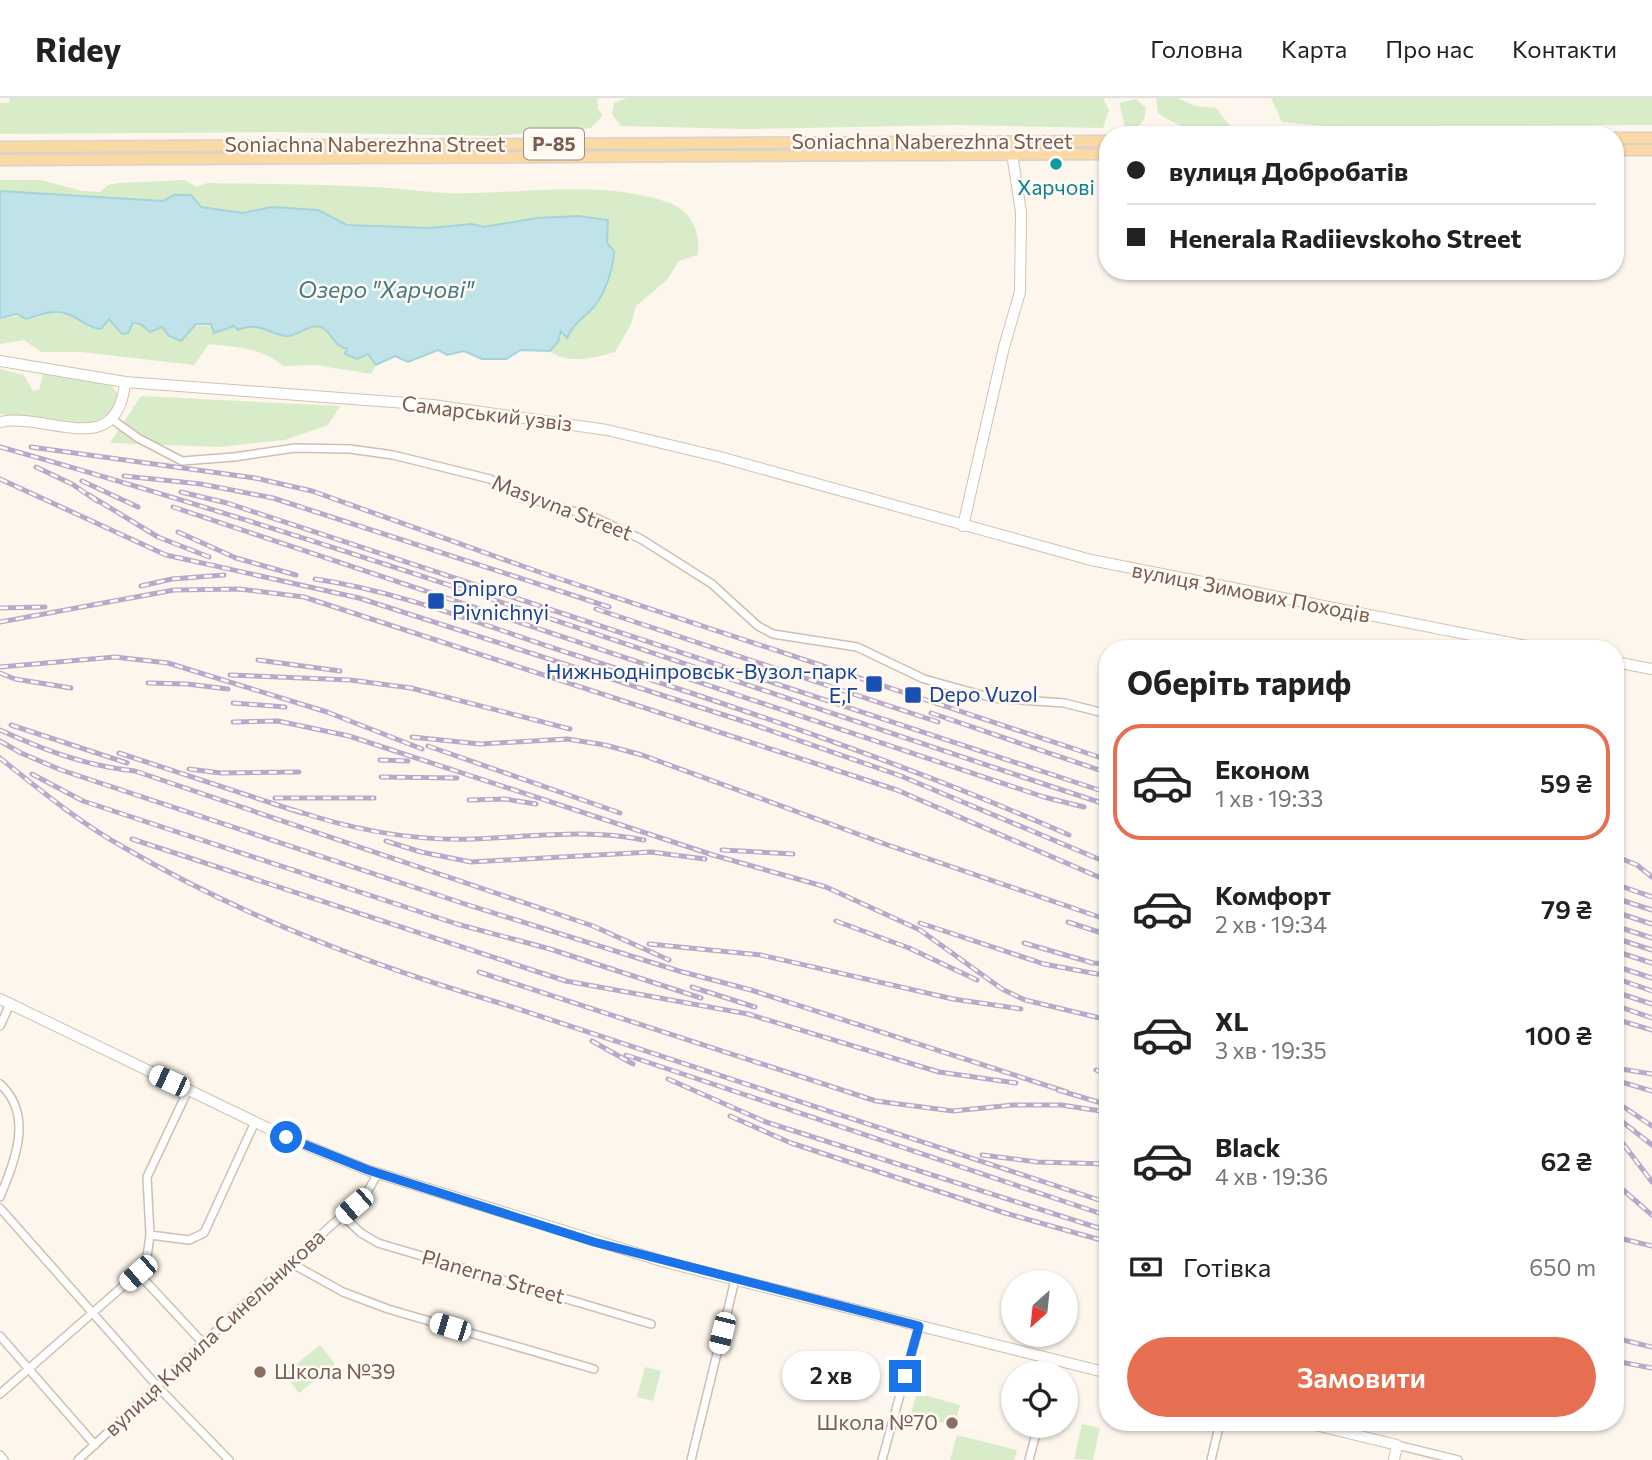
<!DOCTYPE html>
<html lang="uk">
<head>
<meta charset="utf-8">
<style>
	body { margin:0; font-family:Commissioner,sans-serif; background:#f6f6f6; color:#222; height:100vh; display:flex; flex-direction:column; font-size:26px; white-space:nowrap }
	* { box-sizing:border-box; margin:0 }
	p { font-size:23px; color:#767676 }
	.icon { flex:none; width:38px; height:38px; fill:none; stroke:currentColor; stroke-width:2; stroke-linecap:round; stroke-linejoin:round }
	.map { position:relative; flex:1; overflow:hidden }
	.panel { position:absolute; left:1099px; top:542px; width:525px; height:791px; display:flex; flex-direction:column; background:#fff; border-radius:28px; box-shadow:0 2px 5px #0004 }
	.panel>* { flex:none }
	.top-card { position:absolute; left:1099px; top:28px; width:525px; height:154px; border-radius:28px; box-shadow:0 2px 5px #0004; display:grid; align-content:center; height:154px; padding:0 28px; background:#fff }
	.needle { width:46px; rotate:207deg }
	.controls { position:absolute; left:1001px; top:1172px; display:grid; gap:14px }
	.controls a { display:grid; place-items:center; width:77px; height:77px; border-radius:50%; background:#fff; box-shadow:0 2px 5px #0004; font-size:35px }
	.end { position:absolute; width:32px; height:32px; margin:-16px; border:9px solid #1a73e8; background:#fff; box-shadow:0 0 0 4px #fff }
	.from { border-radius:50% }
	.bubble { position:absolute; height:49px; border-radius:24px; background:#fff; box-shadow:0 2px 5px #0004; font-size:23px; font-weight:600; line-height:49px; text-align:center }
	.car { position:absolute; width:21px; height:42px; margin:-21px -10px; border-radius:9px; box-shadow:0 0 5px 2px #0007; background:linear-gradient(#fff 24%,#345 0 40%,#fff 0 76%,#345 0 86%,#fff 0) }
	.top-card b { display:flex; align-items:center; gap:24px; height:66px; font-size:26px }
	.top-card b+b { border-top:2px solid #e0e0e0 }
	.top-card i { width:18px; height:18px; background:#222 }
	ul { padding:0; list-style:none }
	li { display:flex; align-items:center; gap:21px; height:116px; margin:0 14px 10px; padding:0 14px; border:4px solid transparent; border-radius:28px }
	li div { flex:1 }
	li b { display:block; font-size:26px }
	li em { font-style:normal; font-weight:600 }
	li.on { border-color:#e76f51 }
	li>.icon { width:63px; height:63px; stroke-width:1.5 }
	h2 { padding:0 28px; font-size:32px; line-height:84px }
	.pay { display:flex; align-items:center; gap:18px; height:77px; padding:0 28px; font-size:26px }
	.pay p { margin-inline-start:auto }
	.button { display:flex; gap:14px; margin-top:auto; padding:14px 28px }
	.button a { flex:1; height:80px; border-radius:42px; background:#e76f51; color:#fff; font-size:28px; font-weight:600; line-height:80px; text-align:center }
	header { display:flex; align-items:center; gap:42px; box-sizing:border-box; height:98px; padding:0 35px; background:#fff; border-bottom:2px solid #e0e0e0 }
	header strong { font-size:33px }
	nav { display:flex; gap:38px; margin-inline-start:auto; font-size:24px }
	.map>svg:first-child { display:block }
</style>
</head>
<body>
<header>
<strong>Ridey</strong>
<nav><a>Головна</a><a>Карта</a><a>Про нас</a><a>Контакти</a></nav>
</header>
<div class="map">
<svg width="1652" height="1362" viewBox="0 0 1652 1362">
	<rect width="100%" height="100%" fill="#fdf6ec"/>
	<path fill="#d8ecc9" d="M 9,0 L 597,0 L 598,11 L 603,17 L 591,30 L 495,38 L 274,34 L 0,36 L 0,5 L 10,4 Z
		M 627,0 L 1103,0 L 1109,12 L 1103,30 L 955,27 L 746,31 L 621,28 L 612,16 L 614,5 Z
		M 1156,0 L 1177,0 L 1196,8 L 1216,10 L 1230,28 C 1209,40 1176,29 1158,15 Z
		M 1271,0 L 1652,0 L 1652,27 L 1323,28 L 1282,24 Z
		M 1136,1 L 1146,10 L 1144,22 L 1135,32 L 1125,28 L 1119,5 Z
		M 0,82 L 41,82 L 82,93 L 100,94 L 108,87 L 119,85 L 185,82 L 197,89 L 207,85 C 262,86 318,86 373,89 C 397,90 423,94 447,95 C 521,97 599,80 670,105 C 692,113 701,136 698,157 L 679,163 L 667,182 L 636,208 L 631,226 L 615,254 C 595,260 568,267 550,253 L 558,244 L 561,232 L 567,239 L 580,220 L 590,213 L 614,153 L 607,145 L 608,122 L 579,118 L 537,120 L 484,129 L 472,126 L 430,130 L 347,127 L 318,112 L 272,109 L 243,115 L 201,109 L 191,97 L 174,97 L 163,103 L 0,93 Z
		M 43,214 L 70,217 L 91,230 L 108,220 C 126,235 209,225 234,228 L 239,232 C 266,221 268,237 287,238 C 297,239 313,223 324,230 C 334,237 334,248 348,251 L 345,256 L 368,256 L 376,267 L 371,276 L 316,267 L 283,268 C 262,250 236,249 209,246 L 194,267 L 81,254 L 41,254 L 24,242 L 0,246 L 0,220 C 5,220 39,216 43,214 Z
		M 0,271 L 24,277 L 33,293 L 39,292 L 43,276 L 110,286 L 118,296 C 114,313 107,319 92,326 L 0,316 Z
		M 141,298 L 340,308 L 328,327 L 285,342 L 220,349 L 110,345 Z
		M 320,1247 L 335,1266 L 299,1295 L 284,1276 Z
		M 645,1269 L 661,1273 L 653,1303 L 637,1299 Z
		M 917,1295 L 960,1307 L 954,1328 L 911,1316 Z
		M 1082,1326 L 1100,1330 L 1093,1362 L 1074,1361 Z
		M 957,1337 L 1017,1352 L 1014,1362 L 950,1362 Z"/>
	<path fill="#bfe3e8" stroke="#a5d3da" stroke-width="2" d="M 0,93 L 163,103 L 174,97 L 191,97 L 201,109 L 243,115 L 272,109 L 318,112 L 347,127 L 430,130 L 472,126 L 484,129 L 537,120 L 579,118 L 608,122 L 607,145 L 614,153 C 614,171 603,202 589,214 C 579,223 573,227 567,240 L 561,233 L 558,244 L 550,253 L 521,252 L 506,261 L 482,261 L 464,253 L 447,257 L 438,252 L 408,264 L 395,258 L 376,267 L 368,256 L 357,261 L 345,256 L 347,251 C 334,248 333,237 323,230 C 313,223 296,239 287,238 C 267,236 262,223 238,232 L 234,228 L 214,235 L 211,226 L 196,226 L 181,243 L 169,238 L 162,229 L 150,234 L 142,227 L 133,225 L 128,235 L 122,236 L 109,221 L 101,231 C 88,230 82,222 70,217 C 55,210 40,217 26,221 L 17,216 L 0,220 Z"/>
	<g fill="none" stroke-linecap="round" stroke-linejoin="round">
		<defs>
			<path id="street" d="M 113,322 L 138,340 L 182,363 L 234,359 L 295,350 L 350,351 L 393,357 L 490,381 L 524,399 L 594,419 L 641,441 L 712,486 L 758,528 L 773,536 L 857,549 L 924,581 L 993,600 L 1064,605 L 1108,616
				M 0,928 L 10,906
				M 0,986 C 34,1017 15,1062 0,1099
				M 0,1110 L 158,1289 L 229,1362
				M 342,1117 L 361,1135 L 378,1145 L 651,1226
				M 150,1137 L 189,1142 L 204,1135 L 255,1024
				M 289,1164 L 343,1194 L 388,1211 L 594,1271
				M 138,1175 L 202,1244
				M 0,1238 L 95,1347
				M 1052,1276 L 1056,1262
				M 0,1296 L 138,1175 L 147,1159 L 150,1137 L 147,1079 L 188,992
				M 1397,1347 L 1458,1362
				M 0,1357 L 4,1362
				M 78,1362 C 174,1274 266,1183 365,1098 L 378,1075
				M 691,1362 L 735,1182
				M 882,1362 L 919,1228
				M 1029,1362 L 1038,1328
				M 1211,1362 L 1220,1325"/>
			<path id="secondary" d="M 0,263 L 125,284 L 433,307 L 607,332 L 720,359 L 1091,462 L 1542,551
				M 0,324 C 48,314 118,364 125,284
				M 963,428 L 1004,249 L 1020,194 L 1021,114 L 1012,56
				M 1615,564 L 1652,571
				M 0,901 L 286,1039 L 367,1072 L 665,1164 L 1108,1275
				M 1307,1325 L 1397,1347 L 1394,1362"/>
			<path id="primary" d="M 1615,40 L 1652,40
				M 0,49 L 1108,43
				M 1615,52 L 1652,52
				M 0,62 L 1108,56"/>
		</defs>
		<use href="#street" stroke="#d1beb0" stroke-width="10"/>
		<use href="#secondary" stroke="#d6c0b0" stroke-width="12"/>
		<use href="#primary" stroke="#dad1cd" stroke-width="13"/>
		<use href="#street" stroke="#fff" stroke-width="7"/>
		<use href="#secondary" stroke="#fff" stroke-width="10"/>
		<use href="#primary" stroke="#fbd9a5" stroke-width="10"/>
		<defs>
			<path id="rail" d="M 0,349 C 374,454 739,587 1108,707
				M 31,349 L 255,380 L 312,393 L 542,475 L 1108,662
				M 36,369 L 72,386 L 97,403
				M 124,378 L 201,386 L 273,400 L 609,509
				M 0,381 L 166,457 L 359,500 L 749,625 L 901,678 L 1108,765
				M 82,383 L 138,409
				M 181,394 L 227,405 L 1108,695
				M 89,397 L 158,439 L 209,459
				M 173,409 L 1044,699 L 1084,709
				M 178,434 L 236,460 L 296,477
				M 315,481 C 404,494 490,530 575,557 C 742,611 908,666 1069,737
				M 141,488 L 172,481 L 224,477
				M 0,510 L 45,509
				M 596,511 L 938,624
				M 0,524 L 174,492 L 239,491 L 304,499 L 897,692 L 1108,783
				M 258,562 L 340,573
				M 0,569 L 115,559 L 168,565 L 327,614 L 422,651
				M 0,575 L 15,581 L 71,590
				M 230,577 L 350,582 L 411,590 L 570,631
				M 148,585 L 187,586 L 228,591
				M 233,605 L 285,609
				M 931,615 L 1108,675
				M 233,624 L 278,623 L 349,638 L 713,757 L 826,789 L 920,832 L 1002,891 L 1025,902 L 1108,922
				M 11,627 L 127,665
				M 0,632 C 44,652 86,668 135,673 L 593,828 L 669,862
				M 412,639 L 480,646 L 567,641 L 605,647 L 642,657 L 885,746 L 1108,822
				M 0,643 L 21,655 L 61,672 L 462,805 L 679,873 L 751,892 L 1067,994
				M 428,648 L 620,715
				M 119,655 L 302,715
				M 0,660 C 40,692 80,725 125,750 C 243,819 372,868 503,906 L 1108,1105
				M 380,662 L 408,663
				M 189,671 L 221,675 L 299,674
				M 32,676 L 83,703 L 457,826 L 550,851 L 701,900
				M 381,679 L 457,680
				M 275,700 L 374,700
				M 469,702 L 505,701 L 536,706
				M 294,712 C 353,732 410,743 473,741 C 530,739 588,730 644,742
				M 132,741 L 566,883 L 748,916 L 939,974 L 1016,985
				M 386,743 L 421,754 L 471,764 L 651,754 L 705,761
				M 722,752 L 793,756
				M 1615,758 L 1637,767 L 1652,779
				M 1615,786 L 1652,799
				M 1615,800 L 1652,812
				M 1615,814 L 1652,826
				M 836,823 L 909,850 L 977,882
				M 1068,824 L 1108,837
				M 920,825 L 1044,866 L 1108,878
				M 1615,828 L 1652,840
				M 1615,840 L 1652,852
				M 1024,845 L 1093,865 L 1108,866
				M 649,846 L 761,857 L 953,901 L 1021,911
				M 1615,853 L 1652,865
				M 1615,868 L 1652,880
				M 479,874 L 876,1003 L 953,1013 L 1013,1007 L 1061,1007 L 1101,1013
				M 1615,880 L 1652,893
				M 692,889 L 755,909
				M 1615,894 L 1652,906
				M 1615,907 L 1652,920
				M 1615,921 L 1652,932
				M 592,943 L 633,966
				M 626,957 L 1108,1118
				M 1615,970 L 1652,976
				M 1096,972 L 1108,977
				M 668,981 L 766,1024 L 1108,1133
				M 1615,982 L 1652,993
				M 1058,992 L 1108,1007
				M 1615,1003 L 1652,1028
				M 730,1018 L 791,1045 L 1005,1115 L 1108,1144
				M 1615,1018 L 1652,1047
				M 1615,1035 L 1652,1084
				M 982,1057 L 1037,1064 L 1108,1066
				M 1615,1085 L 1652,1117
				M 1615,1139 L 1652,1148
				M 1615,1240 L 1652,1249
				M 1615,1263 L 1652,1270"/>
		</defs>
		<use href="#rail" stroke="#b9a8c9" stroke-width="5"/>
		<use href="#rail" stroke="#fffaf3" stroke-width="2.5" stroke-dasharray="8" stroke-linecap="butt"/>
	</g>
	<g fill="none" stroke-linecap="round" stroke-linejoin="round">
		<path stroke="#1a73e8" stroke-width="9" d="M 286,1039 L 368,1072 L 594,1144 L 919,1228 L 905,1278"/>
	</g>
	<circle fill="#0f9aa8" stroke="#fffaf3" stroke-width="2.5" cx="1056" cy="66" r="7"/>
	<g fill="#1a4fb4" stroke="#fffaf3" stroke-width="2.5">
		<rect x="427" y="494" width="18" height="18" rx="3.5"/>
		<rect x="865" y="577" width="18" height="18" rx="3.5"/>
		<rect x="904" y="588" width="18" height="18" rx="3.5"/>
	</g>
	<g fill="#8d6e63" stroke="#fffaf3" stroke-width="2.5">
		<circle cx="260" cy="1274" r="7"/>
		<circle cx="952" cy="1325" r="7"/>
	</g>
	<g text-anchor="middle" stroke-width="5" stroke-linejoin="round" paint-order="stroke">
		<rect fill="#fffaf3" stroke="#a28b7f" stroke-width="2" x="524" y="30.5" width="60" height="31" rx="5"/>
		<g font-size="19" font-weight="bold" fill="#7a5c4d">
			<text x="554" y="53">Р-85</text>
		</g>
		<g font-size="21" fill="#7a5c4d" stroke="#fffaf3">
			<text x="932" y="51">Soniachna Naberezhna Street</text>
			<text x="365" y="54">Soniachna Naberezhna Street</text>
			<text transform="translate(487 316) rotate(7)" y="7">Самарський узвіз</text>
			<text transform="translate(562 410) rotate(21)" y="7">Masyvna Street</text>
			<text transform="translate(1251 495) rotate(11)" y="7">вулиця Зимових Походів</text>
			<text transform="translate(493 1179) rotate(16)" y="7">Planerna Street</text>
			<text transform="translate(215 1235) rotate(-43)" y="7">вулиця Кирила Синельникова</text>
		</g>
		<g font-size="21" fill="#0d838f" stroke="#fffaf3">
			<text x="1056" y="97">Харчові</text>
		</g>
		<g font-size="21" fill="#164399" stroke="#fffaf3" text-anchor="start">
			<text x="452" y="498">Dnipro<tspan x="452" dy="24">Pivnichnyi</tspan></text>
			<text x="858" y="581" text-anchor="end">Нижньодніпровськ-Вузол-парк<tspan x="858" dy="24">Е,Г</tspan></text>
			<text x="929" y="604">Depo Vuzol</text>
		</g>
		<g font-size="21" fill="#785e54" stroke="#fffaf3" text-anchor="start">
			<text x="274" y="1281">Школа №39</text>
			<text x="938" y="1332" text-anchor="end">Школа №70</text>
		</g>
		<g font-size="23" font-style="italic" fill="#437c86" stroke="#fffaf3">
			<text x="386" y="200">Озеро "Харчові"</text>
		</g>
	</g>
</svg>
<div class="controls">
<a><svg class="needle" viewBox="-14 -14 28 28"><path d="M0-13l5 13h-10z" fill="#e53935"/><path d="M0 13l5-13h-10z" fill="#767676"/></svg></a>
<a><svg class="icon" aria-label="locate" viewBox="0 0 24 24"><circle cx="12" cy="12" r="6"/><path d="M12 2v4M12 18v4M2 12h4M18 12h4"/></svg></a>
</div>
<i class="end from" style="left:286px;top:1039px"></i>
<i class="end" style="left:905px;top:1278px"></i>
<div class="bubble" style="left:782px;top:1253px;width:98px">2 хв</div>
<i class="car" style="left:169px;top:983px;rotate:295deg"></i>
<i class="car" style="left:354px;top:1108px;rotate:229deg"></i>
<i class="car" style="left:138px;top:1175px;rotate:229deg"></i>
<i class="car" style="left:450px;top:1229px;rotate:287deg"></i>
<i class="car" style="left:722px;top:1235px;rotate:194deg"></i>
<div class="top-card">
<b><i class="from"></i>вулиця Добробатів</b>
<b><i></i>Henerala Radiievskoho Street</b>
</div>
<section class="panel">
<h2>Оберіть тариф</h2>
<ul>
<li class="on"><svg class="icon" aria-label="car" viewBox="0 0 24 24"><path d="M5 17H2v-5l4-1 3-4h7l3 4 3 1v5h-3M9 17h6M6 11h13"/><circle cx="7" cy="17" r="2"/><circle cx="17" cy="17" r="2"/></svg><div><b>Економ</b><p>1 хв · 19:33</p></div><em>59 ₴</em></li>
<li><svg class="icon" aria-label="car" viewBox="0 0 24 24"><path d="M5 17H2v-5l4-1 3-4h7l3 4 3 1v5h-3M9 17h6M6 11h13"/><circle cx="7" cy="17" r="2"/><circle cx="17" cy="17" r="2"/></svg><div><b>Комфорт</b><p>2 хв · 19:34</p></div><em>79 ₴</em></li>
<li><svg class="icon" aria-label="car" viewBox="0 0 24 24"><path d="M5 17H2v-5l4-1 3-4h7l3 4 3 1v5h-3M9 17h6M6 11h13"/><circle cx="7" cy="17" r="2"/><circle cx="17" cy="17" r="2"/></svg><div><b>XL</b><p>3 хв · 19:35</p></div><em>100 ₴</em></li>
<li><svg class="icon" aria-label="car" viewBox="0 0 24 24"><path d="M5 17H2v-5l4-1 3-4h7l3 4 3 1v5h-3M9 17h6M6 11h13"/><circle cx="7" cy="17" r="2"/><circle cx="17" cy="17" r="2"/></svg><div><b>Black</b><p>4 хв · 19:36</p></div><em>62 ₴</em></li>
</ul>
<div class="pay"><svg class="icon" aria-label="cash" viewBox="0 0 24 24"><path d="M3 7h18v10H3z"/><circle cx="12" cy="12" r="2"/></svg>Готівка<p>650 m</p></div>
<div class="button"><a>Замовити</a></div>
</section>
</div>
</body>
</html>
